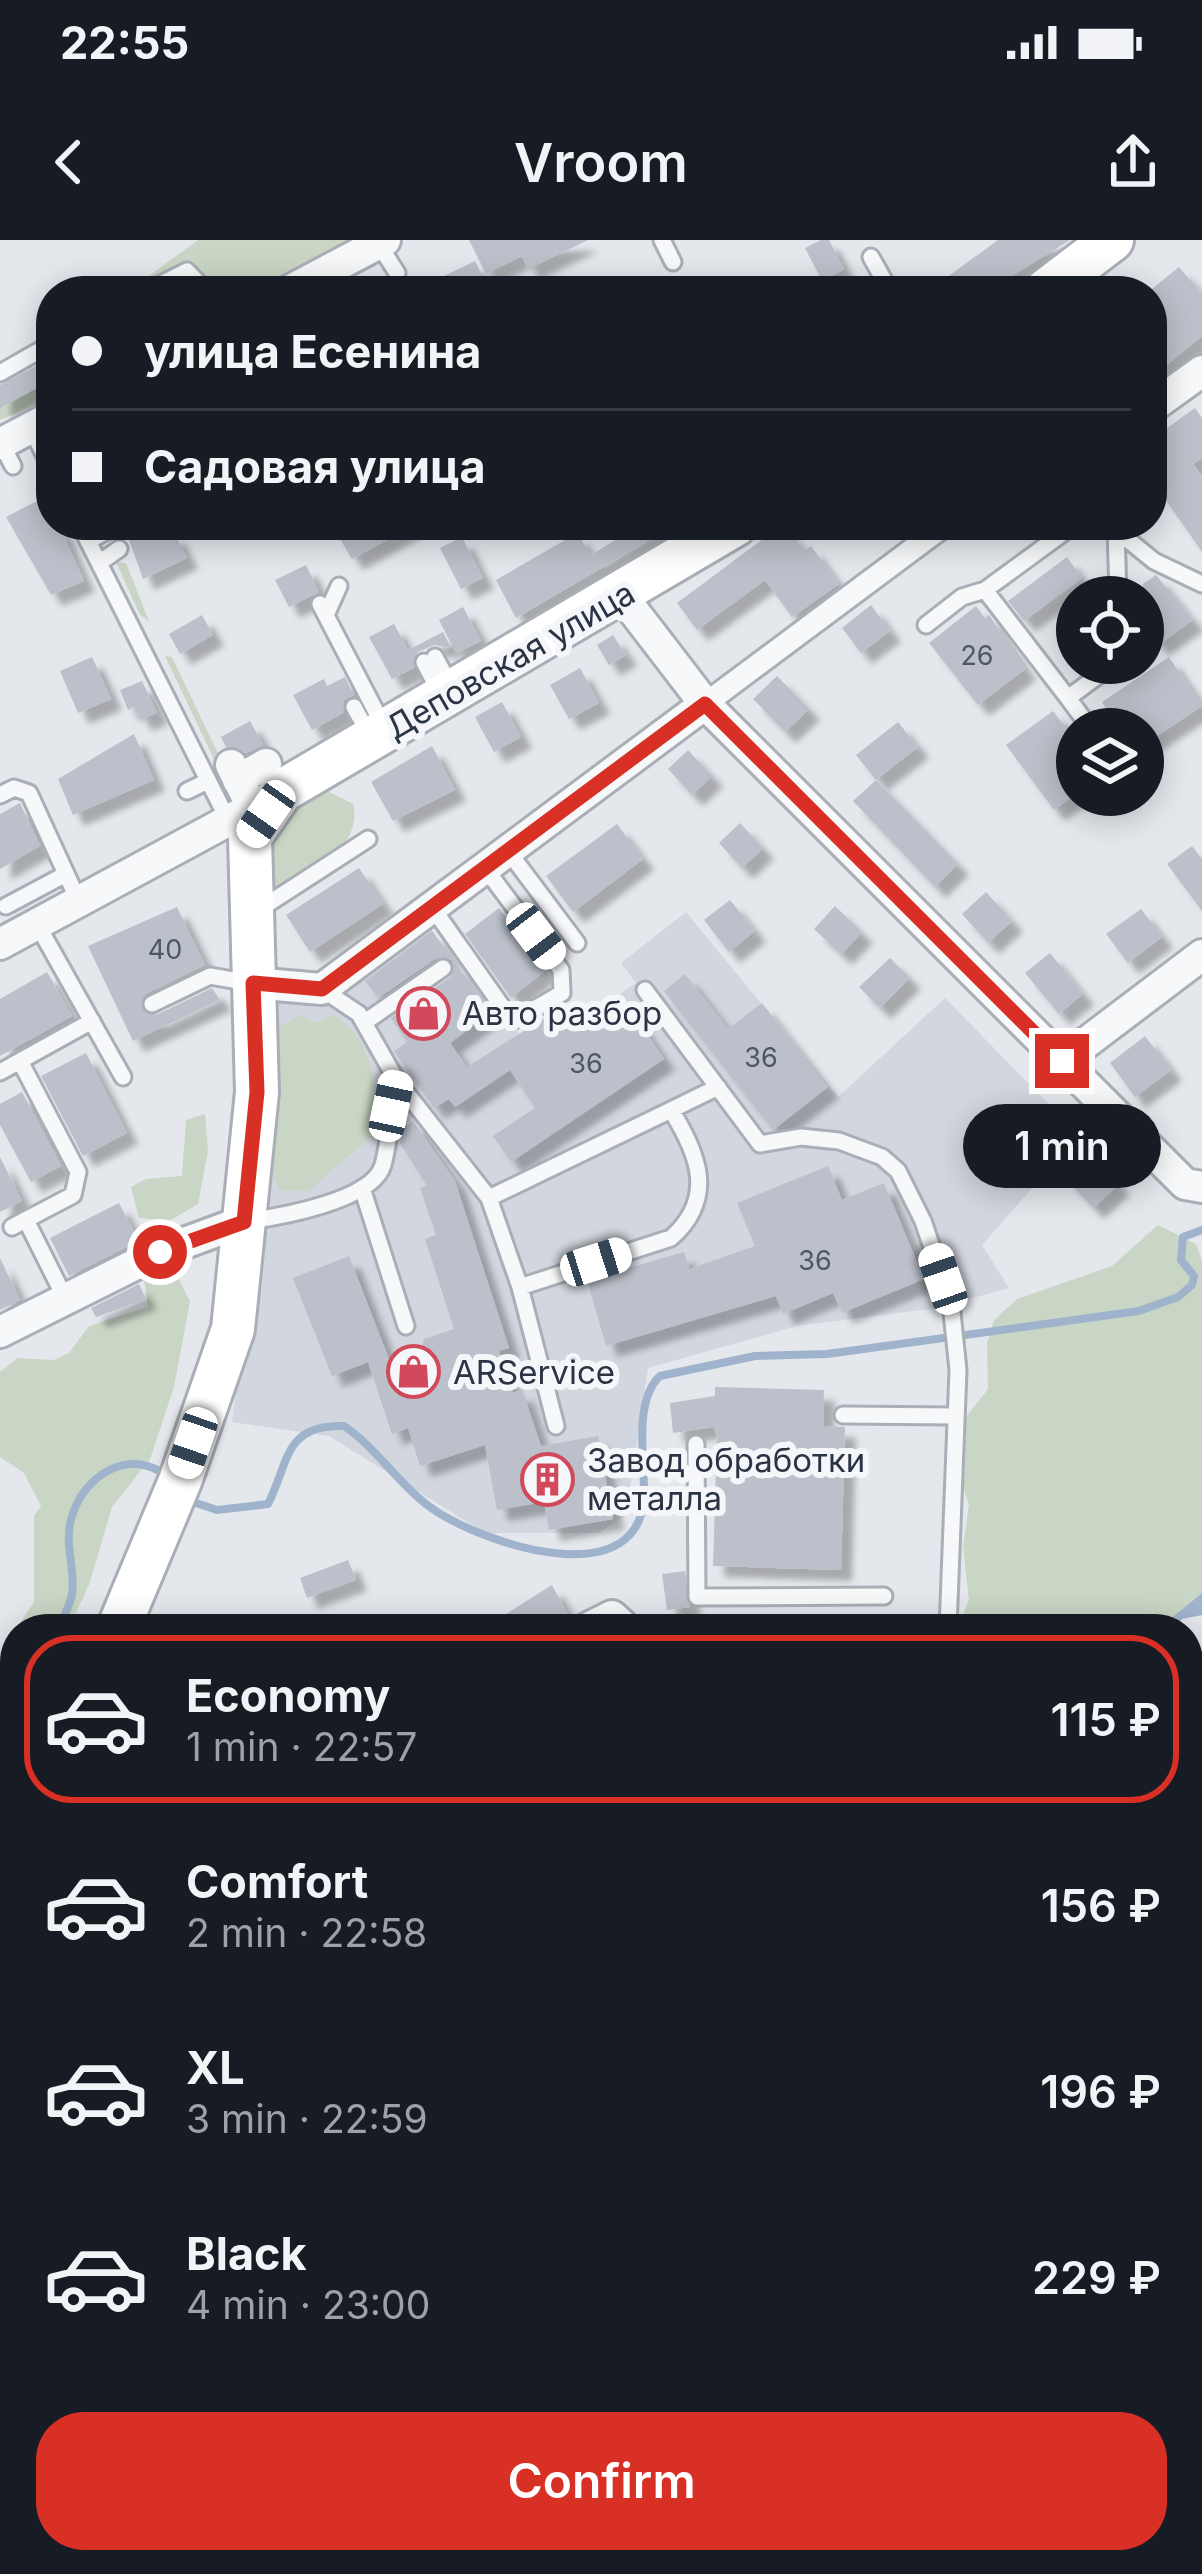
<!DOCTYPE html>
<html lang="en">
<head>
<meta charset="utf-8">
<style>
	body { margin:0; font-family:Inter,sans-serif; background:#20242c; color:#f1f3f6; height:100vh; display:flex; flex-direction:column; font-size:45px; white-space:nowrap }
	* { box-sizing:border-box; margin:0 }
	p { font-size:39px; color:#9ea1a6 }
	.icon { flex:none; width:66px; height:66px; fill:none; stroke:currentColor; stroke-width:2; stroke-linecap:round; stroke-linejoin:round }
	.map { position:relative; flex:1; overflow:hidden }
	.side { position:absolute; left:0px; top:1374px; width:1203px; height:960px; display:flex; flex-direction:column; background:#171b24; border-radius:48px 48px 0 0; box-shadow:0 6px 30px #0003 }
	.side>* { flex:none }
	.top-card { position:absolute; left:36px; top:36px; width:1131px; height:264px; border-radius:48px; box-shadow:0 6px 30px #0003; display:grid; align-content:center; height:264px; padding:0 36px; background:#171b24 }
	.controls { position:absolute; left:1056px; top:336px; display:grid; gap:24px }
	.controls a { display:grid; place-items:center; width:108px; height:108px; border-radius:50%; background:#171b24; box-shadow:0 6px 30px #0003; font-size:60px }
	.end { position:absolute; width:54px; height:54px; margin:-27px; border:15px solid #d93025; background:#fff; box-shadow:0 0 0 6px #fff }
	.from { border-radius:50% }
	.bubble { position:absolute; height:84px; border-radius:42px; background:#171b24; box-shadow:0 6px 30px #0003; font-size:39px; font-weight:600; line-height:84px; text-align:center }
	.car { position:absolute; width:36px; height:72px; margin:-36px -18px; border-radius:15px; box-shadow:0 0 9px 3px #0007; background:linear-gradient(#fff 24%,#345 0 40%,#fff 0 76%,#345 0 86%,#fff 0) }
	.top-card b { display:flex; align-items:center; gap:42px; height:114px; font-size:45px }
	.top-card b+b { border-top:3px solid #363941 }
	.top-card i { width:30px; height:30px; background:#f1f3f6 }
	ul { padding:21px 0 0; list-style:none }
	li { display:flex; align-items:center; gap:36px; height:168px; margin:0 24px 18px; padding:0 12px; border:6px solid transparent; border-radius:48px }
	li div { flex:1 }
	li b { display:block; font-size:45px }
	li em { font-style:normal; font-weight:600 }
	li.on { border-color:#d93025 }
	li>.icon { width:108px; height:108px; stroke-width:1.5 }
	.action { display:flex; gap:24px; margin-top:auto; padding:24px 36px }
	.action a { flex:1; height:138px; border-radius:48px; background:#d93025; color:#fff; font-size:48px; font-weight:600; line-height:138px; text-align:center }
	.status { display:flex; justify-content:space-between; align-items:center; height:84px; padding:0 60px; background:#171b24; direction:ltr }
	.status svg { height:33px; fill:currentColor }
	header { display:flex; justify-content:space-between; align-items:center; height:156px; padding:0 36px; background:#171b24; font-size:54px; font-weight:600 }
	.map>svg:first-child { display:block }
</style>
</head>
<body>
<div class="status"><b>22:55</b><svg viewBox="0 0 49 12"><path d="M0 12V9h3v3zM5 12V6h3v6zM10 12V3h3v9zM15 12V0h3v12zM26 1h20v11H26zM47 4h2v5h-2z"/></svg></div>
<header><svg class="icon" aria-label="back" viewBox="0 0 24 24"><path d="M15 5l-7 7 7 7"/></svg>Vroom<svg class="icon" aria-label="share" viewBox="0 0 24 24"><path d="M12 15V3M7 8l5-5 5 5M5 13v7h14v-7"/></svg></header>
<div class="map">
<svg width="1202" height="2334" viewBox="0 0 1202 2334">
	<defs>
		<filter id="shadow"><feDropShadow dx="11" dy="11" stdDeviation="3" flood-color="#0004"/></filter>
	</defs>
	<rect width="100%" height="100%" fill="#e4e7ec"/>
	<path fill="#d2d6de" d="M 686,672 L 838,857 L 945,758 L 1079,895 L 982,1005 L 1009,1048 L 937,1068 L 797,1086 L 648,1128 L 626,1275 L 599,1293 L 485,1293 L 329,1196 L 232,1182 L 259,972 L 263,760 L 428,685 L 499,787 L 510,781 L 533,813 L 636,743 L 621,723 Z"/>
	<path fill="#c9d6c5" d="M 198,0 L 349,0 L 251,51 L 211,51 L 197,30 L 184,28 L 148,45 L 150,35 Z
		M 51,140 L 51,158 L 0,180 L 0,157 L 5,165 Z
		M 116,322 L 126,323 L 149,381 L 140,375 Z
		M 165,416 L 172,417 L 224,526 L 222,536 Z
		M 327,551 L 353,564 C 365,610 300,641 264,653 C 271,602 274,569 327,551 Z
		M 333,774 C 377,804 375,843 376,892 L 308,951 L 280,950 L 270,928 L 279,787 L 300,775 L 316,783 Z
		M 205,874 L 208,911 L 198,964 L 169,981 L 139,978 L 131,947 L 146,939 L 182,936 L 186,880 Z
		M 1158,985 L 1196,1004 L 1202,1021 L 1202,1353 L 1158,1389 L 957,1389 L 969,1360 L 963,1307 L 969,1265 L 960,1237 L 961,1210 L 966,1177 L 988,1149 L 987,1103 L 994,1080 L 1017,1059 L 1112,1026 Z
		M 159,1026 L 174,1030 L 190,1061 L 174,1147 L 150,1219 L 112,1267 L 89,1345 L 68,1389 L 16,1389 L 34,1362 L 34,1276 L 41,1266 L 24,1233 L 0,1217 L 0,1132 L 18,1118 L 54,1120 L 69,1113 L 89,1086 L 148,1067 L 143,1033 Z
		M 15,1391 L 15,1470 C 0,1444 6,1420 15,1391 Z
		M 1202,1994 L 1202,2292 L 1188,2266 L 1188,2036 Z"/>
	<path fill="#9fb4cc" d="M 1202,1353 L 1202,1375 L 1182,1379 L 1175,1389 L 1158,1389 Z"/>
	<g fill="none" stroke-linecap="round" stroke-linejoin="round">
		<path stroke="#9fb4cc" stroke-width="8" d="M 184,1259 L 217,1270 L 268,1264 C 289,1224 283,1184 344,1186 C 376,1207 398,1244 430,1267 C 481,1304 646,1359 644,1250 C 644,1218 634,1160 660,1136 L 755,1116 L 827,1114 L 1139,1071 L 1178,1057 L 1192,1045 L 1194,1036 L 1181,1020 L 1183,997 L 1202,990
			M 58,1389 C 63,1378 70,1366 72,1354 C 76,1330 64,1304 71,1280 C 82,1235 131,1205 169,1238
			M 0,1557 L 15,1533"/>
	</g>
	<path fill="#bbc0ca" filter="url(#shadow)" d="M 469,0 L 588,0 L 528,29 L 522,16 L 486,34 Z
		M 821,0 L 829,0 L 844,29 L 822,41 L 805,8 Z
		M 998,0 L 1070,0 L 987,51 L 928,51 Z
		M 475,21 L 490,51 L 449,51 L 442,37 Z
		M 1179,27 L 1202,54 L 1202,96 L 1152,137 L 1152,49 Z
		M 51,118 L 51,140 L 0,168 L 0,145 Z
		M 1195,168 L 1202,178 L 1202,218 L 1193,224 L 1202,236 L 1202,312 L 1152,240 L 1152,199 Z
		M 39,260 L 51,285 L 59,285 L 84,341 L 51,355 L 6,277 Z
		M 138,285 L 145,285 L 154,302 L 174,292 L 187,318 L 143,339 L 126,291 Z
		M 348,285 L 414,285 L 352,319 L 336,292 Z
		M 640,285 L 675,285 L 516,378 L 496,340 L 577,293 L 591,315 Z
		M 782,285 L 805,310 L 811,306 L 839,344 L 792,377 L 765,340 L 697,390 L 677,363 Z
		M 462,297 L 483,338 L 461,349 L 440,308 Z
		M 1067,317 L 1082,338 L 1024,381 L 1008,361 Z
		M 306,325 L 319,352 L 289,367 L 275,340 Z
		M 1156,335 L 1193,380 L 1158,405 L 1143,385 L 1143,344 Z
		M 871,365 L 890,391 L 861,413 L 842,388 Z
		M 976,366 L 985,378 L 989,375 L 1025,429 L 978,465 L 929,403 Z
		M 463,367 L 481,401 L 456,413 L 439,380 Z
		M 202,375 L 213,395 L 180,414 L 169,394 Z
		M 394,384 L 408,410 L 443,392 L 451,408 L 434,405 L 418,412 L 414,428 L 392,439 L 369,397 Z
		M 613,395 L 626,415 L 609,425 L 597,405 Z
		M 92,417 L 111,459 L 78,473 L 60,431 Z
		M 1169,417 L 1202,466 L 1143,505 L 1143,489 L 1119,489 L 1102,462 Z
		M 580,428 L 599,463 L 569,479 L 550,445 Z
		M 777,436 L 809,469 L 785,492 L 753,459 Z
		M 345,437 L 354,455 L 344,460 L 343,473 L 312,490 L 293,455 L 324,439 L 327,446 Z
		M 142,441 L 157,473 L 141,480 L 134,467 L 128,470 L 120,450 Z
		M 502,462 L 521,497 L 494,512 L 475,477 Z
		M 1053,471 L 1077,503 L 1077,553 L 1054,570 L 1006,505 Z
		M 250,481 L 263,505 L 246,513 L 226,507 L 221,497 Z
		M 898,482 L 918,507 L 876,540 L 856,515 Z
		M 134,494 L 154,540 L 73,575 L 58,539 Z
		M 432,506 L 455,550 L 393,581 L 371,542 Z
		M 688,510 L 712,536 L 692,555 L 668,529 Z
		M 876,540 L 958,624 L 935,647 L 853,561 Z
		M 20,563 L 40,606 L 0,629 L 0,574 Z
		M 740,583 L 763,608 L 742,628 L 719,603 Z
		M 617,584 L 643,619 L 573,672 L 546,636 Z
		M 1192,606 L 1202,619 L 1202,671 L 1167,624 Z
		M 359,628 L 383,664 L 310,712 L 286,675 Z
		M 986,652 L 1012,681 L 988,703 L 962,674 Z
		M 730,660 L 755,691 L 729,712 L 704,680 Z
		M 835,666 L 862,692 L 841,714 L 814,689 Z
		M 177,667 L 205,725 L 146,754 L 141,768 L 156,775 L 212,748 L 220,760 L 133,801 L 88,706 Z
		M 499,668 L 546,730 L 511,758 L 465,694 Z
		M 1141,669 L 1162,697 L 1128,723 L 1106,694 Z
		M 432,691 L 491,772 L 450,803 L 467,827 L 560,768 L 573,786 L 620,754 L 664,819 L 511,922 L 493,896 L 535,868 L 510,830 L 455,867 L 449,859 L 434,868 L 394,811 L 407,802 L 391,778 L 451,737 L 452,720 L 437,718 L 378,758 L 365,741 Z
		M 1050,713 L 1083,754 L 1059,774 L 1025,733 Z
		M 890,718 L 910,738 L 880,768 L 859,747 Z
		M 47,732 L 72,776 L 0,816 L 0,759 Z
		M 685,734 L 728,789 L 762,763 L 828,847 L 773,890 L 664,751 Z
		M 1145,796 L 1171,830 L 1135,857 L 1110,823 Z
		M 86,813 L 127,893 L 83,916 L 41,836 Z
		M 22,852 L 61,926 L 31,942 L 0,885 L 0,864 Z
		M 413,881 L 455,941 L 509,1108 L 499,1111 L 513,1153 L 522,1150 L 541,1206 L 598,1196 L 613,1279 L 549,1290 L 544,1262 L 497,1270 L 485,1205 L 420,1226 L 408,1188 L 392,1194 L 368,1122 L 332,1136 L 293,1038 L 349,1016 L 390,1122 L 421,1112 L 424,1099 L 454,1089 L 425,999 L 436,995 L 420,948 L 427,946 L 400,903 L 402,889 Z
		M 1090,911 L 1119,944 L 1093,968 L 1063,935 Z
		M 0,917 L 22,961 L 0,972 Z
		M 828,926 L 842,960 L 884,943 L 924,1039 L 842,1073 L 833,1053 L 783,1074 L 776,1056 L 606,1106 L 587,1040 L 684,1012 L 689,1029 L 755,1006 L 737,963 Z
		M 119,963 L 139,1001 L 69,1036 L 50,998 Z
		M 0,1018 L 20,1060 L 0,1070 Z
		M 139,1044 L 146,1059 L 96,1077 L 91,1068 Z
		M 715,1147 L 824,1150 L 823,1186 L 845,1187 L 841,1330 L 713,1326 L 717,1197 L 714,1187 L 673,1193 L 670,1163 L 715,1156 Z
		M 348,1320 L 356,1340 L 307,1358 L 300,1338 Z
		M 685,1331 L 690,1367 L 667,1370 L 662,1334 Z
		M 552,1345 L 570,1378 L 567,1386 L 482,1389 Z"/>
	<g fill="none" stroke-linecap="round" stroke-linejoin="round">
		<defs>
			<path id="service" d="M 662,0 L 673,22
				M 378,3 L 397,33
				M 871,17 L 890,51
				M 147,51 L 187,31 L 206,51
				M 0,133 L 51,104
				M 31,188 L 51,228
				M 0,201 L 13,226
				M 80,285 L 229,582
				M 1074,285 L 985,350 L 1068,458 L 1115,423
				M 1116,288 L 1118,357
				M 1116,290 L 1154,321 L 1202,344
				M 88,301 L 109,290
				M 99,323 L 119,309
				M 320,364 L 385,489
				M 326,375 L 339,346
				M 926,385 L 962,357 L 985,350
				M 435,417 L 451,446
				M 424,422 L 442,457
				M 1068,458 L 1091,489
				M 354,467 L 370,496
				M 187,551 L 208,541
				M 0,555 L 14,548 L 29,553 L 79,662
				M 508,611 L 577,703
				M 6,666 L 66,634
				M 432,667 L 506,772 L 517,779 L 562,753 L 561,730 L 485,628
				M 260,669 L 368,599
				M 37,684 L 123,837
				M 322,749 L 359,774 L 397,841 L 489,958 L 671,870
				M 645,750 L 760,904 L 801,897 L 839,901 L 882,917 L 898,931 L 923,981 L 951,1063 L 958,1130 L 948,1389
				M 152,764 L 210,736 L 250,743
				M 365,782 L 443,728
				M 0,832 L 92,781
				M 362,948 L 406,1086
				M 489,958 L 520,1047 L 671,998 C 716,958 699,915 671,870 L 718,847
				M 26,980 L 66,1060
				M 247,981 C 278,977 373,961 383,925 C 390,899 391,868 397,841
				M 12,987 L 73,955 L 78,932 L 20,821
				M 520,1047 L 556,1186
				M 843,1175 L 954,1176
				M 696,1204 L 697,1357 L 884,1356"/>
			<path id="pedestrian" d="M 705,464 L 945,285"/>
			<path id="minor" d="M 289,51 L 385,0
				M 1152,167 L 1202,131
				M 0,204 L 51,177
				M 622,356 L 705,464 L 1185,944 L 1202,947
				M 231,525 L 253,569
				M 238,540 L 266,524
				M 0,704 L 272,557
				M 253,743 L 322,749 L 705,464
				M 1062,821 L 1202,715
				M 0,1092 L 160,1012 L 244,981
				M 586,1389 L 612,1376 L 626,1389
				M 262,2319 L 266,2334
				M 594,2319 L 598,2334
				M 76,2334 L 97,2319"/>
			<path id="secondary" d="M 1045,51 L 1112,0
				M 118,1389 L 180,1241 L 233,1089 L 257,852 L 250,597 L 282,551 L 735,285
				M 0,1677 L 15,1637"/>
		</defs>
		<use href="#service" stroke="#a9aeb7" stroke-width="21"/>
		<use href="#pedestrian" stroke="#a9aeb7" stroke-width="27"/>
		<use href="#minor" stroke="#a9aeb7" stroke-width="36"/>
		<use href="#secondary" stroke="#a9aeb7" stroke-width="48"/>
		<use href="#service" stroke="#f7f8fa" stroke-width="15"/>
		<use href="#pedestrian" stroke="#f7f8fa" stroke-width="21"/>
		<use href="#minor" stroke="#f7f8fa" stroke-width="30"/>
		<use href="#secondary" stroke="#fff" stroke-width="42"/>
	</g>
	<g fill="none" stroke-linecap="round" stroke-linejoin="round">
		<path stroke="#d93025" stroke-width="15" d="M 160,1012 L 244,982 L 257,852 L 253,743 L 322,749 L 705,464 L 1062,821"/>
	</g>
	<defs>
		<symbol id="shop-ring" viewBox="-11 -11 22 22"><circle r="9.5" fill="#f4f6f9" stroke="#d1495b" stroke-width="1.5"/><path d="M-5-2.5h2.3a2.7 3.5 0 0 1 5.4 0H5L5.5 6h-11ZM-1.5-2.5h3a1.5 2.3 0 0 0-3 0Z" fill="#d1495b"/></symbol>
		<symbol id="building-ring" viewBox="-11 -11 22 22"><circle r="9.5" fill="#f4f6f9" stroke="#d1495b" stroke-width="1.5"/><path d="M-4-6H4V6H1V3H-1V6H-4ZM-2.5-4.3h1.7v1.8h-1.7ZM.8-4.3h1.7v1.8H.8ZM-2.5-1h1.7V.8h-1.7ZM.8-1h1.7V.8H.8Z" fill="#d1495b"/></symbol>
	</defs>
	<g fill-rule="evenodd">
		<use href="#shop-ring" x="394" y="744" width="59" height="59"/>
		<use href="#shop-ring" x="384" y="1102" width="59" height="59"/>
		<use href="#building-ring" x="518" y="1210" width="59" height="59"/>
	</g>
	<g text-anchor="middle" stroke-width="12" stroke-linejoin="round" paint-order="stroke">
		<g font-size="27" fill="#4f5766">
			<text x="977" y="425">26</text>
			<text x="165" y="719">40</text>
			<text x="761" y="827">36</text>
			<text x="586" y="833">36</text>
			<text x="815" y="1030">36</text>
		</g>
		<g font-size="33" fill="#2b3445" stroke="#f4f6f9">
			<text transform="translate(510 420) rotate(-30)" y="12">Деповская улица</text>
		</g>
		<g font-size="33" fill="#2b3445" stroke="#f4f6f9" text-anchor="start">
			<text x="462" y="785">Авто разбор</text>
			<text x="453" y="1144">ARService</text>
			<text x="587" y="1232">Завод обработки<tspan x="587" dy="38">металла</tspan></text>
		</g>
	</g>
</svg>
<div class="controls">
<a><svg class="icon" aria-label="locate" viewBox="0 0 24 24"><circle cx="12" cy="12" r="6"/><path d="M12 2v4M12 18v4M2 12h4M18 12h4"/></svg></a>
<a><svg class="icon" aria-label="layers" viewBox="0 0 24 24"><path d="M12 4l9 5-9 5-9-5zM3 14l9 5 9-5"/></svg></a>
</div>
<i class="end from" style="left:160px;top:1012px"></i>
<i class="end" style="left:1062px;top:821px"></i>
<div class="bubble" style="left:963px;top:864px;width:198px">1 min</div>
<i class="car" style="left:266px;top:574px;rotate:215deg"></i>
<i class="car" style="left:536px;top:696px;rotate:143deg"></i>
<i class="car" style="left:391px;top:866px;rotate:12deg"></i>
<i class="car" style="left:596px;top:1022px;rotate:72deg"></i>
<i class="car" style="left:943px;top:1039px;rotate:341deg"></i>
<i class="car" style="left:193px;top:1203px;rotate:199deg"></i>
<div class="top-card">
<b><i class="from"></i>улица Есенина</b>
<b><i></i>Садовая улица</b>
</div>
<section class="side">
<ul>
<li class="on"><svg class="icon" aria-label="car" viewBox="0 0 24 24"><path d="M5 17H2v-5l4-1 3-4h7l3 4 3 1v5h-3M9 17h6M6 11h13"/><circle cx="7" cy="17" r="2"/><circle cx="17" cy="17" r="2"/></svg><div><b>Economy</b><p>1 min · 22:57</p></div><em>115 ₽</em></li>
<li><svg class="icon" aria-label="car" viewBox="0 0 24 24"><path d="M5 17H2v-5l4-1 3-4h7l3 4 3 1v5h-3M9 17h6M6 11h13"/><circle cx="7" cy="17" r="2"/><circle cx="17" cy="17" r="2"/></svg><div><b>Comfort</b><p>2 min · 22:58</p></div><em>156 ₽</em></li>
<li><svg class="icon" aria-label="car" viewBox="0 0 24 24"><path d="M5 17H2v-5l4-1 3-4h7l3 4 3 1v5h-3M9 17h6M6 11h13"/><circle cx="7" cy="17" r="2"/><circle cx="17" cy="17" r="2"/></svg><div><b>XL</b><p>3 min · 22:59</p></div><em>196 ₽</em></li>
<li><svg class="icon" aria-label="car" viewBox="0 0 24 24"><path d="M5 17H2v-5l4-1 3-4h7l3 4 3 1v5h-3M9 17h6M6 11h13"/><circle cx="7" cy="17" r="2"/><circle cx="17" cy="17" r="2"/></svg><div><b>Black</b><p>4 min · 23:00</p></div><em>229 ₽</em></li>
</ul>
<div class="action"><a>Confirm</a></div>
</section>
</div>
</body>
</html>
